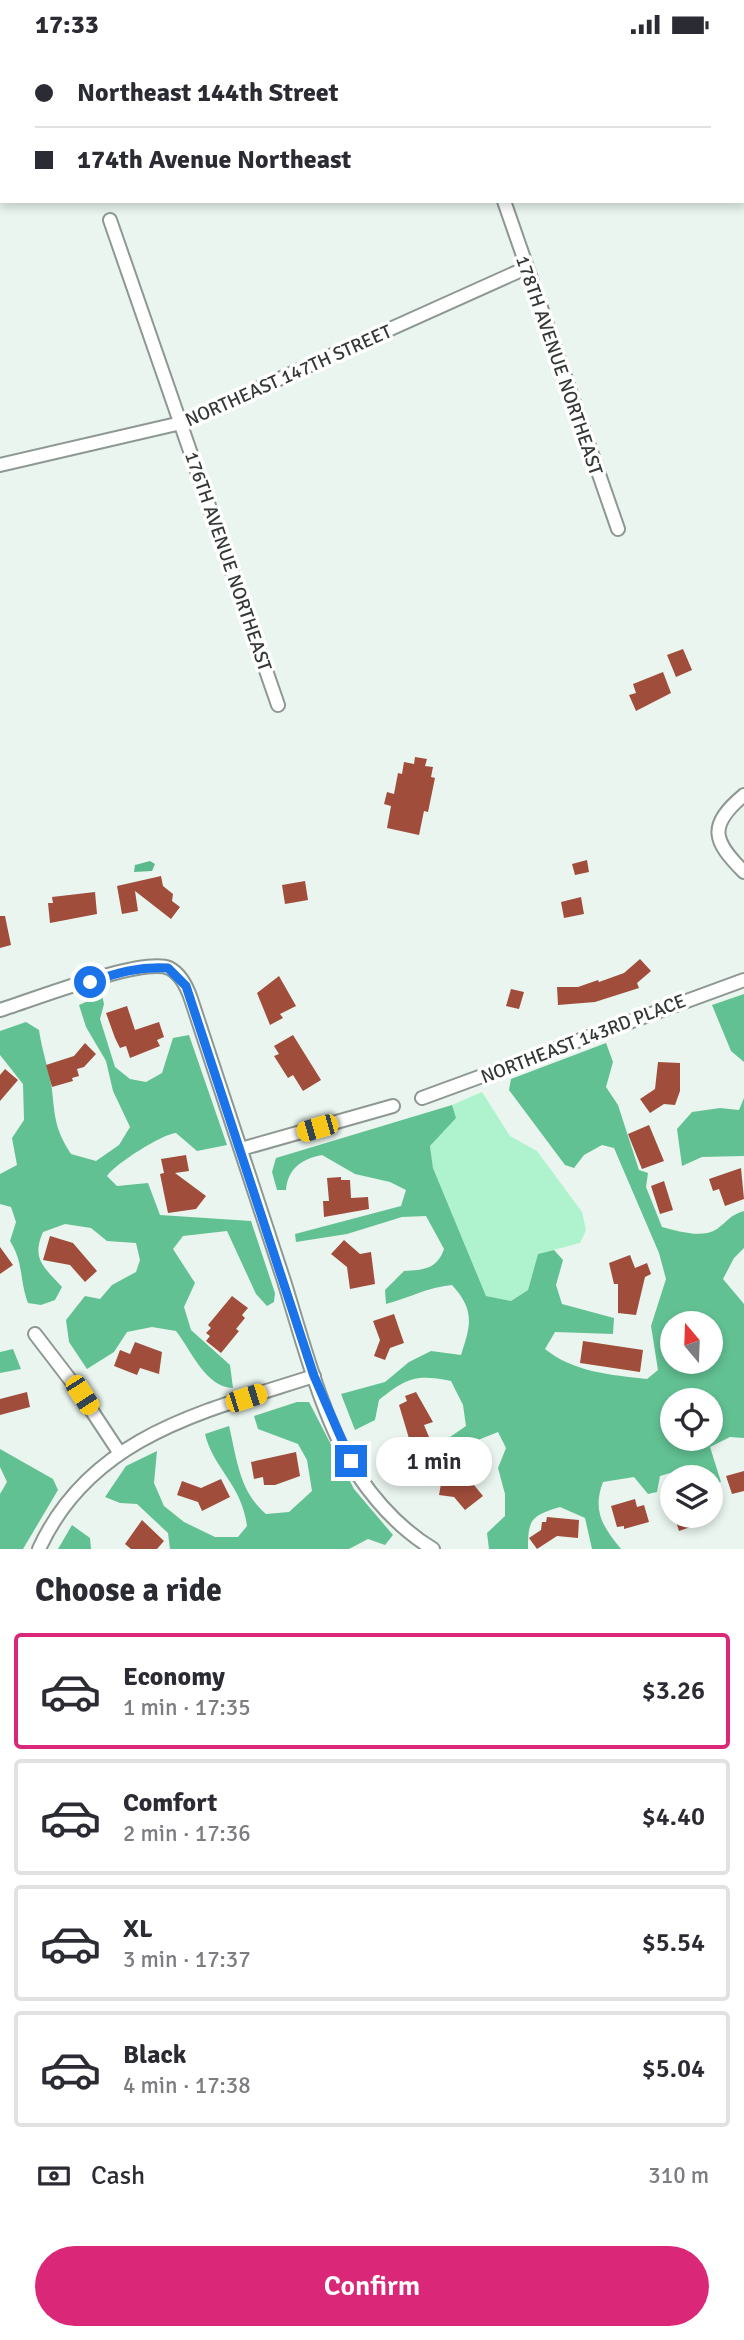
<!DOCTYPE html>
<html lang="en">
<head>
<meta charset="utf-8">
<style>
	body { margin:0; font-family:Signika,sans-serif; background:#f2f2f3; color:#2b2b33; height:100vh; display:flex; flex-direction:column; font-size:26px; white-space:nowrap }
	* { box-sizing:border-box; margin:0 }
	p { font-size:23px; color:#7c7c81 }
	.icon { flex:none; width:38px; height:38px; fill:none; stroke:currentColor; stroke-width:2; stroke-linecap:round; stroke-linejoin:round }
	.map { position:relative; height:1500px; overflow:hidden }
	.panel { display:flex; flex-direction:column; background:#fff; flex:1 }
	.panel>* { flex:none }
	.banner { position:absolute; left:0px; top:0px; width:746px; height:154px; box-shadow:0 4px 10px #0003; display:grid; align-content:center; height:154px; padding:0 35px; background:#fff }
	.needle { width:46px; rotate:341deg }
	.fabs { position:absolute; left:660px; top:1262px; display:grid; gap:14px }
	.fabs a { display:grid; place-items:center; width:63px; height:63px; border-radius:50%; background:#fff; box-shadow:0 4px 10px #0003; font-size:35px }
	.end { position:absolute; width:32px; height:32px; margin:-16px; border:9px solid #1a73e8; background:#fff; box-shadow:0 0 0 4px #fff }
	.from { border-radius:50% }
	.bubble { position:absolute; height:49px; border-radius:24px; background:#fff; box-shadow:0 4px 10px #0003; font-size:23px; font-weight:600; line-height:49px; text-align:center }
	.car { position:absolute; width:21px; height:42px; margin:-21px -10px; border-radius:9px; box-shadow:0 0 5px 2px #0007; background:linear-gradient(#f5c518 24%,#345 0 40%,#f5c518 0 76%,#345 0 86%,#f5c518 0) }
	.banner b { display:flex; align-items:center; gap:24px; height:66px; font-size:26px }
	.banner b+b { border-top:2px solid #e1e1e2 }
	.banner i { width:18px; height:18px; background:#2b2b33 }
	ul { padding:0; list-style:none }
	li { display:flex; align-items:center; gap:21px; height:116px; margin:0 14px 10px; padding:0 21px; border:4px solid #e1e1e2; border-radius:7px }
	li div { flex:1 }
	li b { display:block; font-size:26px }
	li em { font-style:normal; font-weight:600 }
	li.selected { border-color:#db2777 }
	li>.icon { width:63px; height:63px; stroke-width:1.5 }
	h2 { padding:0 35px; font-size:32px; line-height:84px }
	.pay { display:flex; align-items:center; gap:18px; height:77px; padding:0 35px; font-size:26px }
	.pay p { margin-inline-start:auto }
	.action { display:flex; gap:14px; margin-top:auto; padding:14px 35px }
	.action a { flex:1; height:80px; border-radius:42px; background:#db2777; color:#fff; font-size:28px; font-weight:600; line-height:80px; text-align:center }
	.status { display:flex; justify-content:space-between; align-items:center; height:49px; padding:0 35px; background:#fff; direction:ltr }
	.status svg { height:19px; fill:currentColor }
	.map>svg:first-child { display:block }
</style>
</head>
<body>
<div class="status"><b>17:33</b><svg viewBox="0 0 49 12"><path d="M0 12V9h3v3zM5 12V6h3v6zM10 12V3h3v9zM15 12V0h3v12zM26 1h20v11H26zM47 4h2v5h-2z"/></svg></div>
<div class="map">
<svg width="744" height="1500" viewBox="0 0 744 1500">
	<rect width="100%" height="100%" fill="#eaf5ef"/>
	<path fill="#aef3ce" d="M 482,1043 L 510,1087 L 537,1102 L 582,1163 L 586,1181 L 580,1194 L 538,1205 L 528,1241 L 511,1252 L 486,1247 L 433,1119 L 430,1097 L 455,1069 L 452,1056 Z"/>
	<path fill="#62c193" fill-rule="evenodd" d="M 744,945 L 744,1013 L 731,1002 L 712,956 Z
		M 102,946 L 104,955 L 100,970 L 115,1018 L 130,1030 L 146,1033 L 162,1024 L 173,989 L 189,986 L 227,1096 L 197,1102 L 176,1084 C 162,1085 115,1115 107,1127 L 117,1137 L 148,1134 L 160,1166 L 251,1172 L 275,1244 L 274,1253 L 267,1257 L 256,1245 L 227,1182 L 183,1187 L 173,1200 L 195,1234 L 184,1258 L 191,1281 L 230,1316 L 233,1339 C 206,1339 191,1301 176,1282 L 152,1278 L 127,1283 L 114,1303 L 87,1320 L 69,1293 L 66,1271 L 85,1247 L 100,1250 L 112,1236 L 136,1223 L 140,1211 L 136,1194 L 107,1192 L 91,1179 L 65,1175 L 43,1183 C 31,1210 44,1218 62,1238 L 55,1251 L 41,1256 L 28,1254 C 19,1230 24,1214 10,1192 L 16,1173 L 11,1158 L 0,1155 L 0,1125 L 17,1116 L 12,1089 L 24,1071 L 23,1035 L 0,1006 L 0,982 L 26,973 L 39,981 C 42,1002 49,1021 52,1041 C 55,1069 55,1080 71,1105 L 96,1112 L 119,1096 L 130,1078 L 113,1042 L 106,1012 L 86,978 L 79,956 Z
		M 606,994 L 613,1013 L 606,1038 L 618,1056 L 639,1121 L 648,1124 L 646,1138 L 662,1178 C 678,1182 702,1190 717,1180 C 728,1172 730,1166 744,1162 L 744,1199 L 734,1209 L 723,1230 L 744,1255 L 744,1389 L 730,1388 L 710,1398 L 721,1433 L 711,1435 L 710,1428 L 696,1428 L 684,1420 L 660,1427 L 657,1443 L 648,1445 L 634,1428 L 603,1433 C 592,1462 603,1478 621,1500 L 592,1500 L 585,1469 L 560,1458 C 531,1467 528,1470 528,1500 L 489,1500 L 487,1484 L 505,1467 L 505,1445 L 498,1419 L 506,1399 L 498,1383 L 438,1407 L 398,1436 L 392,1428 L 466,1377 L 463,1356 L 451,1332 C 415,1325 407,1329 379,1351 L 375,1371 L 355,1381 L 341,1345 L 385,1333 L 409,1313 L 431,1302 L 461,1306 C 471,1276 475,1261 452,1236 C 428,1238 409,1249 386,1255 L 385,1241 L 404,1222 C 424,1221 437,1220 444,1200 L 426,1167 L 402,1168 L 347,1185 L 296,1193 L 295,1185 L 401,1157 L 406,1141 L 390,1133 L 355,1125 L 322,1106 C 302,1110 288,1119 286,1141 L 277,1141 L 272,1123 L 276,1109 L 452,1056 L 456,1069 L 430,1097 L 433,1119 L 486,1247 L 511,1252 L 528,1241 L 538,1205 L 554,1201 L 563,1211 L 556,1236 L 562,1255 L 614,1269 L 613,1285 L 555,1283 L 545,1300 C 573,1323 611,1326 647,1330 L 658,1321 L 651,1277 L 666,1230 L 659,1204 L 614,1099 L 602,1096 L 584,1106 L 574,1119 L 565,1116 L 509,1041 L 511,1030 ZM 672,1274 L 710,1274 L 710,1312 L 672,1312 ZM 710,1351 L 710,1390 L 672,1390 L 672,1351 Z
		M 744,1049 L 744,1107 L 702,1108 L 682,1117 L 677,1080 L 692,1063 L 720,1059 L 739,1061 Z
		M 13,1300 L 21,1320 L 0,1324 L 0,1303 Z
		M 297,1353 L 309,1353 L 354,1440 L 393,1486 L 385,1496 L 368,1490 L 349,1500 L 170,1500 L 168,1484 L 137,1455 L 120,1454 L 105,1448 L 126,1417 L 157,1402 L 154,1434 L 164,1457 L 184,1473 L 215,1488 L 238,1488 L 247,1477 C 242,1436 213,1419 205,1385 L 229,1377 C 237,1410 239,1442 266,1465 L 289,1463 L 312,1442 L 307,1411 L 298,1395 L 258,1380 L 254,1367 Z
		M 0,1400 L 53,1430 L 58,1441 L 23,1500 L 0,1500 L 0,1445 L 7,1433 L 0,1418 Z
		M 72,1476 L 90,1489 L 91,1500 L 58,1500 Z"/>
	<path fill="#5aba8c" d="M 150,812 L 155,815 L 152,822 L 134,823 L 135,816 Z
		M 461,1405 L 467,1407 L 467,1415 L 450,1415 L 450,1408 Z"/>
	<path fill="#a04d3b" d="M 683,600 L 692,621 L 676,628 L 667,606 Z
		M 663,623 L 671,644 L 636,662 L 629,646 L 636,644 L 633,635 Z
		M 415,708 L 427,710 L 425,717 L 433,718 L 431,728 L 435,729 L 428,763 L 424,762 L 419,786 L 387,779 L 391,757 L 384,755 L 387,743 L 394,745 L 398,724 L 402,725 L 404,713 L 414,715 Z
		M 587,811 L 589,823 L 575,826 L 572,815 Z
		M 161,827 L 163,837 L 173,845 L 172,852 L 180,858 L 171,870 L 135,842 L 138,862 L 122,865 L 117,837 Z
		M 305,832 L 308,851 L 285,855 L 282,836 Z
		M 95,843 L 97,865 L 50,874 L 48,854 L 53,854 L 52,848 Z
		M 581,848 L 584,865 L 564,869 L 561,853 Z
		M 0,867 L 5,867 L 11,896 L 0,899 Z
		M 640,910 L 651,922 L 637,934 L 639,939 L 595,953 L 558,956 L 557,938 L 578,938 L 598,931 L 599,933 L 624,924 Z
		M 279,927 L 296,957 L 280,965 L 283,969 L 270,976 L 257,944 Z
		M 511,940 L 524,943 L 519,960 L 506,957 Z
		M 127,957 L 135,981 L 159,973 L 164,988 L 157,991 L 160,997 L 130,1009 L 126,997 L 120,999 L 115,989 L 106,964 Z
		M 293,986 L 321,1031 L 303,1042 L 293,1026 L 288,1029 L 274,1007 L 279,1005 L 274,997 Z
		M 85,994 L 96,1005 L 84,1018 L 77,1020 L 79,1027 L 72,1029 L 73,1032 L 52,1038 L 46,1016 L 74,1007 Z
		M 658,1013 L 680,1014 L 680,1042 L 675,1056 L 664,1055 L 650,1064 L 640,1050 L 655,1040 Z
		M 5,1020 L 18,1031 L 0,1052 L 0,1026 Z
		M 649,1076 L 664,1112 L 642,1120 L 628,1085 Z
		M 186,1106 L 189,1122 L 175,1124 L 206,1147 L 196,1160 L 168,1164 L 160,1125 L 164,1124 L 161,1110 Z
		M 741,1119 L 744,1150 L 725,1157 L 719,1140 L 713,1142 L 709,1130 Z
		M 341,1128 L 341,1131 L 350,1131 L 351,1149 L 368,1148 L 369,1160 L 324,1168 L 323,1152 L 329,1152 L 327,1129 Z
		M 664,1132 L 673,1161 L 660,1165 L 651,1137 Z
		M 50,1187 L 73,1194 L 97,1222 L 85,1233 L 70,1216 L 43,1211 Z
		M 344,1191 L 360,1205 L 371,1203 L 375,1235 L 350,1240 L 347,1218 L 331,1205 Z
		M 0,1198 L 13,1216 L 0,1225 Z
		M 630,1206 L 635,1219 L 647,1214 L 651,1225 L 645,1228 L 636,1266 L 618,1264 L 618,1235 L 614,1235 L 609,1214 Z
		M 232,1247 L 248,1259 L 242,1266 L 245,1269 L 236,1280 L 239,1282 L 221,1304 L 206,1292 L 210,1287 L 206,1284 L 211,1279 L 208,1276 Z
		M 394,1265 L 404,1294 L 390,1299 L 385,1311 L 374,1307 L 380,1291 L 373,1272 Z
		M 583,1292 L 643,1301 L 640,1323 L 580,1314 Z
		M 135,1293 L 162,1303 L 159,1325 L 140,1319 L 137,1326 L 114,1317 L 120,1301 L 130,1305 Z
		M 27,1343 L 30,1358 L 0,1366 L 0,1350 Z
		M 416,1343 L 433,1373 L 424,1376 L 429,1388 L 411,1396 L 399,1356 L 407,1352 L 405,1347 Z
		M 296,1403 L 300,1427 L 275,1436 L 264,1436 L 263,1428 L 254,1430 L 251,1413 Z
		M 445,1411 L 455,1432 L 465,1425 L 483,1447 L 465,1461 L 454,1448 L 439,1446 L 441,1435 L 432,1418 Z
		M 744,1422 L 744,1442 L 732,1445 L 726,1427 Z
		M 221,1430 L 230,1448 L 202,1462 L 198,1453 L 177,1446 L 182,1432 L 201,1439 Z
		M 635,1450 L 637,1458 L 644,1456 L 649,1473 L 624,1480 L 624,1477 L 617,1478 L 611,1457 Z
		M 681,1466 L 696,1466 L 699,1475 L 679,1482 L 675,1469 Z
		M 547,1468 L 579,1471 L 578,1489 L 557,1487 L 537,1500 L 529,1489 L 541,1481 L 542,1473 L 546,1473 Z
		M 142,1471 L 164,1492 L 157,1500 L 131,1500 L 125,1495 Z"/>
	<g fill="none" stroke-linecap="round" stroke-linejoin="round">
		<defs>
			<path id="minor" d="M 453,0 L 454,2
				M 504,152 L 618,480
				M 110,171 L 278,656
				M 0,416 L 181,374 L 526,219
				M 744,746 C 707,777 713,792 744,823
				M 0,961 C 32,951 142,908 169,919 C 181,925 187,938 191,950 C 222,1044 253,1138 284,1232 C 303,1293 323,1373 358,1426 C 377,1454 403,1482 433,1500
				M 422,1049 L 744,931
				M 241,1100 L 393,1057
				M 35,1285 L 78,1341 L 119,1403
				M 39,1500 C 91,1386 206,1362 314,1327"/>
		</defs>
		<use href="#minor" stroke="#8e9892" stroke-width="16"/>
		<use href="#minor" stroke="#fff" stroke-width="12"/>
	</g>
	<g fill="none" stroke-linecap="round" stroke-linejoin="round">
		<path stroke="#1a73e8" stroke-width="9" d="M 90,933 C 117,924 140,917 168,919 L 186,937 L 314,1327 L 351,1412"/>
	</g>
	<g text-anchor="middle" stroke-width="7" stroke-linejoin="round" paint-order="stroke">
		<g font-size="19" fill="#353936" stroke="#fff">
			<text transform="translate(560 316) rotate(71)" y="7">178TH AVENUE NORTHEAST</text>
			<text transform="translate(288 326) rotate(-24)" y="7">NORTHEAST 147TH STREET</text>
			<text transform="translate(229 512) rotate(71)" y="7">176TH AVENUE NORTHEAST</text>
			<text transform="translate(583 989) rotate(-21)" y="7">NORTHEAST 143RD PLACE</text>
		</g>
	</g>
</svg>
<div class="fabs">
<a><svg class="needle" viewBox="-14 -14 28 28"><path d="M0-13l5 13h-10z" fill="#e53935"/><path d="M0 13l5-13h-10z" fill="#7c7c81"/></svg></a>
<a><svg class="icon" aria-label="locate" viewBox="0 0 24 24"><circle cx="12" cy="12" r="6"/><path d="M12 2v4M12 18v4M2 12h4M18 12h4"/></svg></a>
<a><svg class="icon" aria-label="layers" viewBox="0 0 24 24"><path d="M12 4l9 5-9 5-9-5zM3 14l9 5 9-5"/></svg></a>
</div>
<i class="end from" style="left:90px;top:933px"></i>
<i class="end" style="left:351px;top:1412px"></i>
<div class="bubble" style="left:376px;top:1388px;width:116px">1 min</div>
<i class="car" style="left:317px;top:1079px;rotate:254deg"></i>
<i class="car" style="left:82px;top:1346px;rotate:147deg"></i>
<i class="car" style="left:246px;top:1349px;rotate:72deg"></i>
<div class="banner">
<b><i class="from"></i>Northeast 144th Street</b>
<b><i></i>174th Avenue Northeast</b>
</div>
</div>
<section class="panel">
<h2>Choose a ride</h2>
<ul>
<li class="selected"><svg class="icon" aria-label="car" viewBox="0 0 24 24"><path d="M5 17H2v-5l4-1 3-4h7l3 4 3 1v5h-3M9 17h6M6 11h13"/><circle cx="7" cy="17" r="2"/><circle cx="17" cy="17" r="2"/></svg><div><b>Economy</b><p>1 min · 17:35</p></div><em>$3.26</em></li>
<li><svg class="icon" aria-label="car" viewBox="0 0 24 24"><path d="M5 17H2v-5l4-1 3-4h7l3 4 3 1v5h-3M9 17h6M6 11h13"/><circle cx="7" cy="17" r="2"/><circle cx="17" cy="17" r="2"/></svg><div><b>Comfort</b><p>2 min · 17:36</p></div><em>$4.40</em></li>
<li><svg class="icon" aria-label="car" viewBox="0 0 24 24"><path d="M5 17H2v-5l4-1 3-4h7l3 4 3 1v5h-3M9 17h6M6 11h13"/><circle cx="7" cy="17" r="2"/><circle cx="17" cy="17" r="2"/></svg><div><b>XL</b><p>3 min · 17:37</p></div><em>$5.54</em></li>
<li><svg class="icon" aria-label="car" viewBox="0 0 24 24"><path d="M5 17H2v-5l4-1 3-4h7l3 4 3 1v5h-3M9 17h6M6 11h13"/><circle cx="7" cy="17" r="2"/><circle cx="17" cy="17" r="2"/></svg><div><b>Black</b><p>4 min · 17:38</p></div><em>$5.04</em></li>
</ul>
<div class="pay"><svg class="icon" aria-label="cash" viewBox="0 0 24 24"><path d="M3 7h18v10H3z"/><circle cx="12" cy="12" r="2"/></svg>Cash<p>310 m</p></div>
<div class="action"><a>Confirm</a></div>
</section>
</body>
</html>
